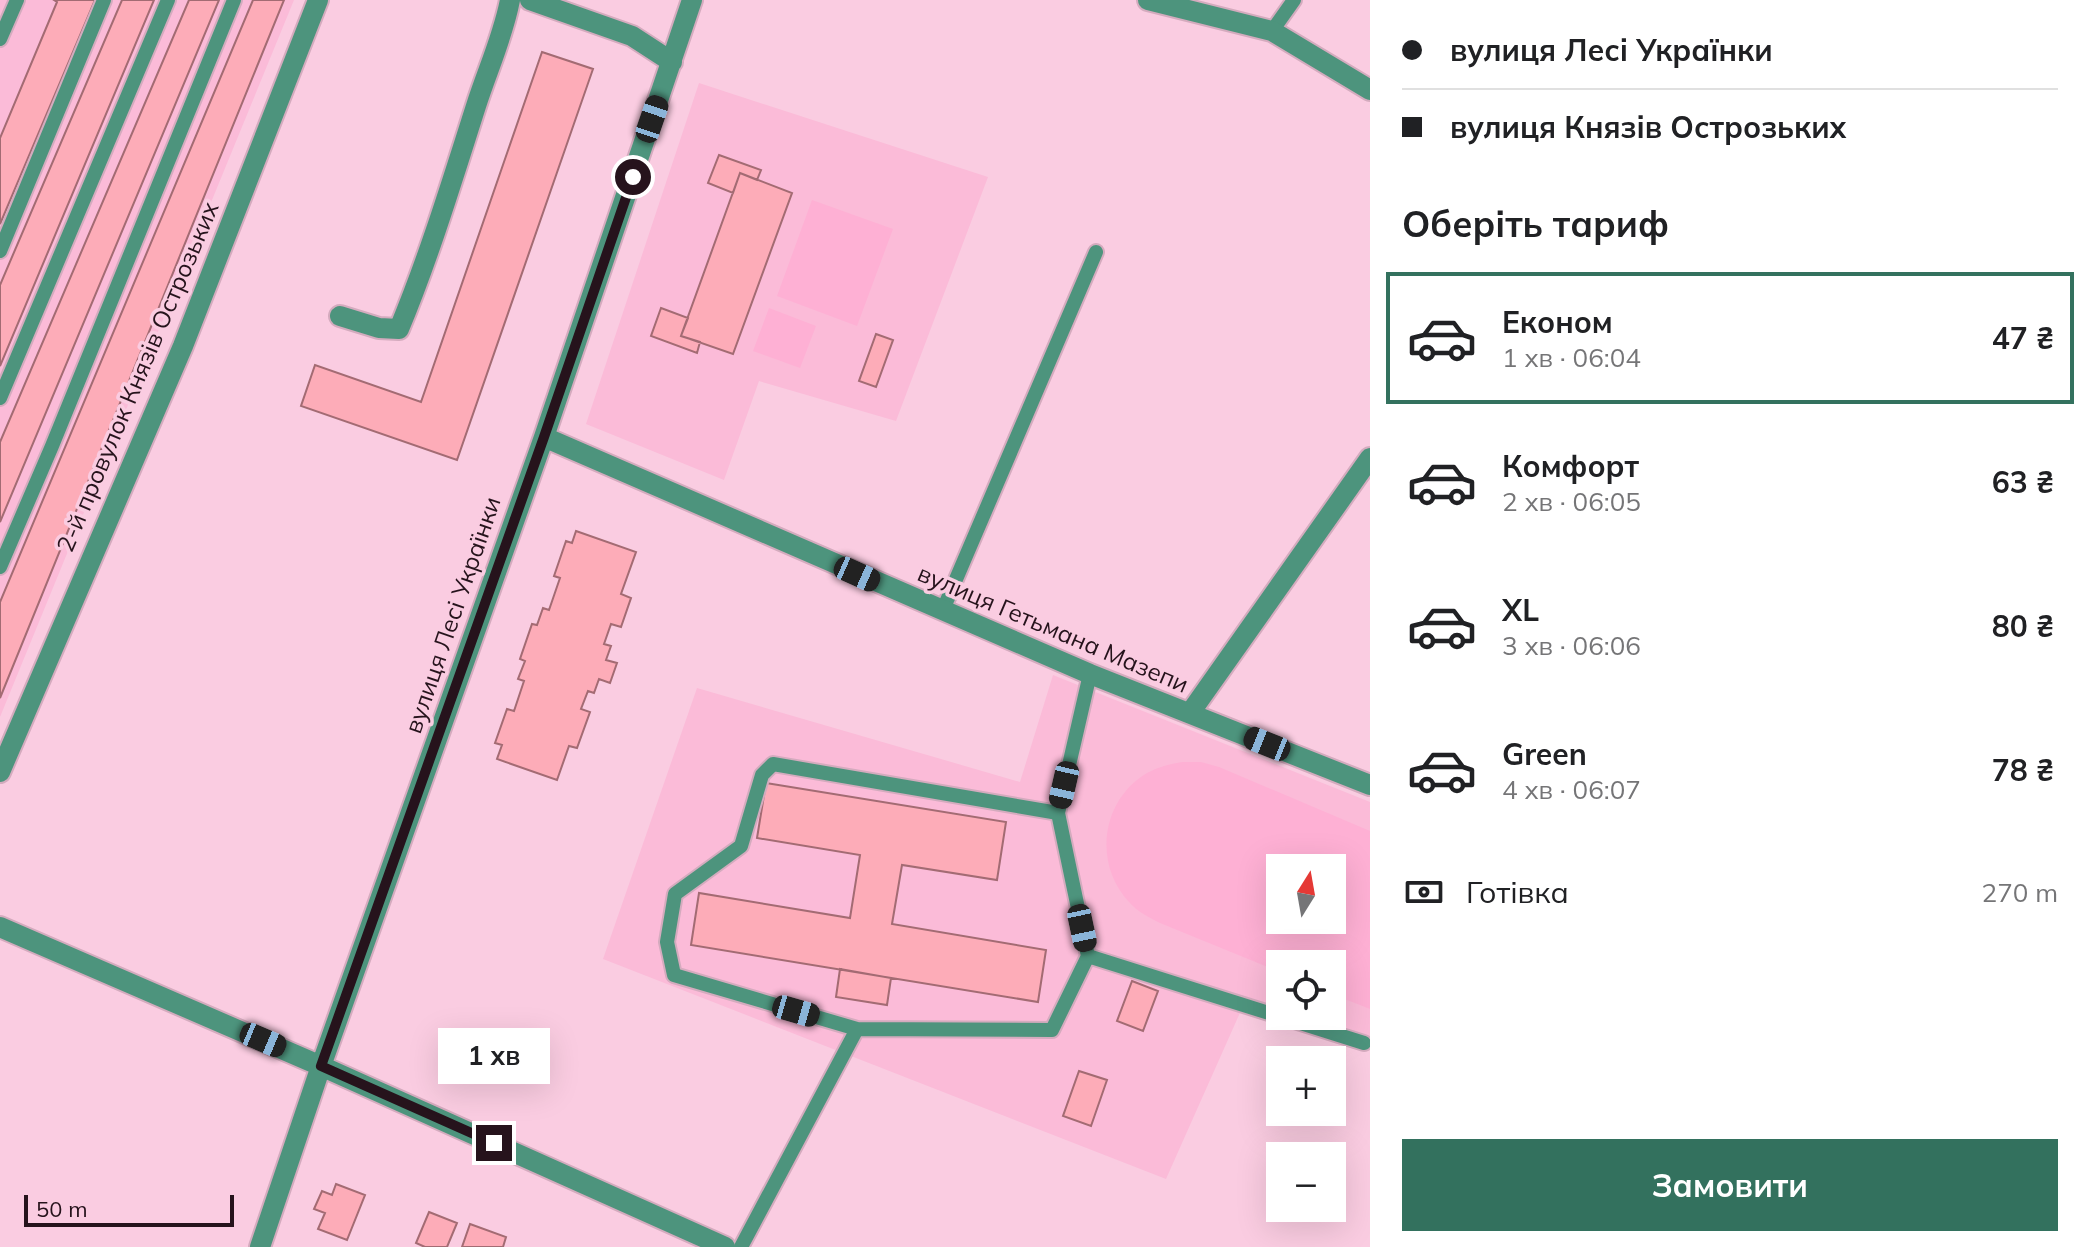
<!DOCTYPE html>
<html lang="uk">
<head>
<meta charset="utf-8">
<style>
	body { margin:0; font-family:Mulish,sans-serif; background:#f2f2f2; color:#202124; height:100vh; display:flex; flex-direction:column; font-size:30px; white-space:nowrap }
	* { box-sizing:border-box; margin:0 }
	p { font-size:26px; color:#757577 }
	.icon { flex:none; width:44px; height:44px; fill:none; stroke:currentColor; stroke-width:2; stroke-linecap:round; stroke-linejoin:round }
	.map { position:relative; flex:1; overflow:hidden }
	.panel { display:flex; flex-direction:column; background:#fff; width:720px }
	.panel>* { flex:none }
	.guide { display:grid; align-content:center; height:176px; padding:0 32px; background:#fff }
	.needle { width:52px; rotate:11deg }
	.tools { position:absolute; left:1266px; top:854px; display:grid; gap:16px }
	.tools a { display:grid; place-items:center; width:80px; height:80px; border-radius:0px; background:#fff; box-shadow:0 8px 32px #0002; font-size:40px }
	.scale { position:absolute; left:24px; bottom:20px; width:210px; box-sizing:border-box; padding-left:8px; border:4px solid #26131c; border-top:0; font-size:22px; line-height:28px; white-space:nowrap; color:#26131c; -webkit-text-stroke:6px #facce1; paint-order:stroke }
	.end { position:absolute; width:36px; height:36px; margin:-18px; border:10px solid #26131c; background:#fff; box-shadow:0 0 0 4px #fff }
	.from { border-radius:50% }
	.bubble { position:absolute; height:56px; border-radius:0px; background:#fff; box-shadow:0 8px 32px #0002; font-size:26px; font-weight:700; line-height:56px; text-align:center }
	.car { position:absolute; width:24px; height:48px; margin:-24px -12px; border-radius:10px; box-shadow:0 0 6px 2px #0007; background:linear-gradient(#222 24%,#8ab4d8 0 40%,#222 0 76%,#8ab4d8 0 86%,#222 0) }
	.guide b { display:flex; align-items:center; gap:28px; height:76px; font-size:30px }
	.guide b+b { border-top:2px solid #e0e0e0 }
	.guide i { width:20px; height:20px; background:#202124 }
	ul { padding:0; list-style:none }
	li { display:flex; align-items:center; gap:24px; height:132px; margin:0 16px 12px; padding:0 16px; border:4px solid transparent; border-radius:0px }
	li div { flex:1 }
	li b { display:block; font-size:30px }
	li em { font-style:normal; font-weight:700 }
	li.selected { border-color:#33715e }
	li>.icon { width:72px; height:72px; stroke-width:1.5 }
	h2 { padding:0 32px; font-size:36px; line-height:96px }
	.pay { display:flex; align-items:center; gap:20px; height:88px; padding:0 32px; font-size:30px }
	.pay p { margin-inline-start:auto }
	.action { display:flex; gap:16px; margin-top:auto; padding:16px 32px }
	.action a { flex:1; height:92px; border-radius:0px; background:#33715e; color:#fff; font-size:32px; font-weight:700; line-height:92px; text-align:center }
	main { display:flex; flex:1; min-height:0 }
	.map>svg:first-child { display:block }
</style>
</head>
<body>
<main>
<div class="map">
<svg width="1370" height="1247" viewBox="0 0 1370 1247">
	<rect width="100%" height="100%" fill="#facce1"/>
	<path fill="#fbbbd8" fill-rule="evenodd" d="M 0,0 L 294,0 L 0,717 Z
		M 699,83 L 988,177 L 896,421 L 759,381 L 724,480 L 586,424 Z
		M 1053,675 L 1370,802 L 1370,1050 L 1292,1016 L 1332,1016 L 1332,964 L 1280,964 L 1280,1011 L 1247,997 L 1166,1179 L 603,959 L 697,688 L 1020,782 ZM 1280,868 L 1332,868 L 1332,920 L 1280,920 Z"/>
	<path fill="#feb0d4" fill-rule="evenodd" d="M 812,200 L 893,229 L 857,326 L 777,296 Z
		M 769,308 L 816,326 L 800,368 L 753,351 Z
		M 1182,762 L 1201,762 L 1219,767 L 1370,831 L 1370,1009 L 1332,994 L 1332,964 L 1280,964 L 1280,972 L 1160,923 C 1148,917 1138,912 1129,902 C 1093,864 1101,800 1147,773 C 1158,767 1170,764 1182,762 ZM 1332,868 L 1332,920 L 1280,920 L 1280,868 Z"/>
	<path fill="#fdacb8" stroke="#a36b73" stroke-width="2" d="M 54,0 L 95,0 L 0,224 L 0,138 L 57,2 Z
		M 122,0 L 154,0 L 0,366 L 0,285 Z
		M 189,0 L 219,0 L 0,522 L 0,442 Z
		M 253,0 L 284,0 L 0,698 L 0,602 Z
		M 542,52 L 593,69 L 457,460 L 301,406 L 315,365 L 421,402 Z
		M 719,155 L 761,170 L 757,180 L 740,173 L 733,193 L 708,183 Z
		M 740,173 L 792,193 L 733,354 L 681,336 Z
		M 661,308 L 688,318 L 681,336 L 700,342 L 697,353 L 651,336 Z
		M 876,334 L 893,340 L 876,387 L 859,381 Z
		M 576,531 L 636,552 L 621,594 L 631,598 L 621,627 L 611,624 L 604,644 L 611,646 L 606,660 L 617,663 L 610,683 L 599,679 L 594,693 L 588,691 L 581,709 L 590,712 L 577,748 L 569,746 L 557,780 L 497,759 L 502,745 L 495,743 L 507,709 L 514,711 L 524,681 L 518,679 L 525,661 L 520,659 L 532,624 L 537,625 L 543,608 L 549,610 L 560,578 L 554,576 L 566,541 L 572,543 Z
		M 766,783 L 1006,822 L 997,880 L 902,865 L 892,924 L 1046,950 L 1038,1002 L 691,945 L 699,893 L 850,918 L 860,855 L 757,838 Z
		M 840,969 L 891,978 L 887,1005 L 836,997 Z
		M 1132,981 L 1158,991 L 1143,1031 L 1117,1021 Z
		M 1079,1071 L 1107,1080 L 1091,1126 L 1063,1116 Z
		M 336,1184 L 365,1195 L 347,1240 L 318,1229 L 325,1213 L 314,1209 L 322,1191 L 332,1195 Z
		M 429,1212 L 457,1223 L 447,1247 L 425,1247 L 416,1243 Z
		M 470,1224 L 506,1237 L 503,1247 L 462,1247 Z"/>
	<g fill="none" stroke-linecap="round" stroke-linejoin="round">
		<defs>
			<path id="lane" d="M 1272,31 L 1294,0
				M 0,39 L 17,0
				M 0,251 L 104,0
				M 0,398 L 168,0
				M 0,567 L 52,446 L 234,0
				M 942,612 L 1096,252
				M 1090,674 L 1058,813 L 1088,956 L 1364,1043
				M 857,1029 L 674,975 L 667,942 L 675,894 L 741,846 L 762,775 L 773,764 L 1058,813
				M 741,1247 L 857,1029 L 1052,1030 L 1088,956"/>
			<path id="street" d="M 530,0 L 632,36 L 672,62
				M 1148,0 L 1272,31 L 1370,90
				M 340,316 L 379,328 L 399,329 C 429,257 452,181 476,106 C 487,71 503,37 510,0
				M 544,437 L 1090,674 L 1370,785
				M 1190,713 L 1370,458
				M 0,772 L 183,346 L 318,0
				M 0,927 L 321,1066 L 725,1247
				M 260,1247 L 321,1066 L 544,437 L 692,0"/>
		</defs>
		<use href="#lane" stroke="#d4abbe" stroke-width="18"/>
		<use href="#street" stroke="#d4abbe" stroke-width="24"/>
		<use href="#lane" stroke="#4d947d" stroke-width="14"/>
		<use href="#street" stroke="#4d947d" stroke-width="20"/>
	</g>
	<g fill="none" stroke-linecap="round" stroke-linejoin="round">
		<path stroke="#26131c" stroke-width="10" d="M 494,1143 L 321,1066 L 544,437 L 633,177"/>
	</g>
	<g text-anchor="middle" stroke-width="7" stroke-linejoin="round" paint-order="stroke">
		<g font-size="24" fill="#26131c" stroke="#facce1">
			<text transform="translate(138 377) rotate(-67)" y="8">2-й провулок Князів Острозьких</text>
			<text transform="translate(453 615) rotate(-71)" y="8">вулиця Лесі Українки</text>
			<text transform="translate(1053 629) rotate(23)" y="8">вулиця Гетьмана Мазепи</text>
		</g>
	</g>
</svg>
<div class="tools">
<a><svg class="needle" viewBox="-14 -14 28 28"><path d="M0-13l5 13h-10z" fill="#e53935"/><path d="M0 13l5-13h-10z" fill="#757577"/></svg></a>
<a><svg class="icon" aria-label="locate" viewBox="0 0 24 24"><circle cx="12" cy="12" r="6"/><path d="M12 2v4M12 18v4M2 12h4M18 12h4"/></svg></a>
<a>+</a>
<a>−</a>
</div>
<div class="scale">50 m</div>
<i class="end from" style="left:633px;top:177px"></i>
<i class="end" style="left:494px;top:1143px"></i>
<div class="bubble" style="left:438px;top:1028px;width:112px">1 хв</div>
<i class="car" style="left:652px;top:119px;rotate:19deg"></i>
<i class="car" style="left:857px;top:574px;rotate:114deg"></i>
<i class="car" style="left:1267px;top:744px;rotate:292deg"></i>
<i class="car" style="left:1064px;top:785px;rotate:193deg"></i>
<i class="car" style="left:1082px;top:928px;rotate:168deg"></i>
<i class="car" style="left:796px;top:1011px;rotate:106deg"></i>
<i class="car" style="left:263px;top:1040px;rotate:113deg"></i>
</div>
<section class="panel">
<div class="guide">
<b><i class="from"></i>вулиця Лесі Українки</b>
<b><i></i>вулиця Князів Острозьких</b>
</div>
<h2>Оберіть тариф</h2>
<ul>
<li class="selected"><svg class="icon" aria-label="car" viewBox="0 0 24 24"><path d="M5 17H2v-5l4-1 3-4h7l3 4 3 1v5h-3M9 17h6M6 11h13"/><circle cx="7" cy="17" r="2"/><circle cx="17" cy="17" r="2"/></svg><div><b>Економ</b><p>1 хв · 06:04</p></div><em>47 ₴</em></li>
<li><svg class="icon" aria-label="car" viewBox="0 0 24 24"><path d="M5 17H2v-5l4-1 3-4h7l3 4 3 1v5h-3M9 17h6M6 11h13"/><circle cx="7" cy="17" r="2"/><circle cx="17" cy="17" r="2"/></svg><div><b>Комфорт</b><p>2 хв · 06:05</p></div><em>63 ₴</em></li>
<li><svg class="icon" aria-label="car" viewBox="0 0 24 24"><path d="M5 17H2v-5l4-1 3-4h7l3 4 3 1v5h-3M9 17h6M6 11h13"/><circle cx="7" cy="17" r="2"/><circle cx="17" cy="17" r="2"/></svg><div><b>XL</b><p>3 хв · 06:06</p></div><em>80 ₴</em></li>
<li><svg class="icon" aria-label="car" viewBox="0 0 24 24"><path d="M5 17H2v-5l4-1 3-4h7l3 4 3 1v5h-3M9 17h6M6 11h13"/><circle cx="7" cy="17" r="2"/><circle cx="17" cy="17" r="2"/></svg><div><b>Green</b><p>4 хв · 06:07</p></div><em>78 ₴</em></li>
</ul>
<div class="pay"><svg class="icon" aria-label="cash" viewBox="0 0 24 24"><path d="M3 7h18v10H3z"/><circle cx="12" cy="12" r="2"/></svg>Готівка<p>270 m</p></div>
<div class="action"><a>Замовити</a></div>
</section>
</main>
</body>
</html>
